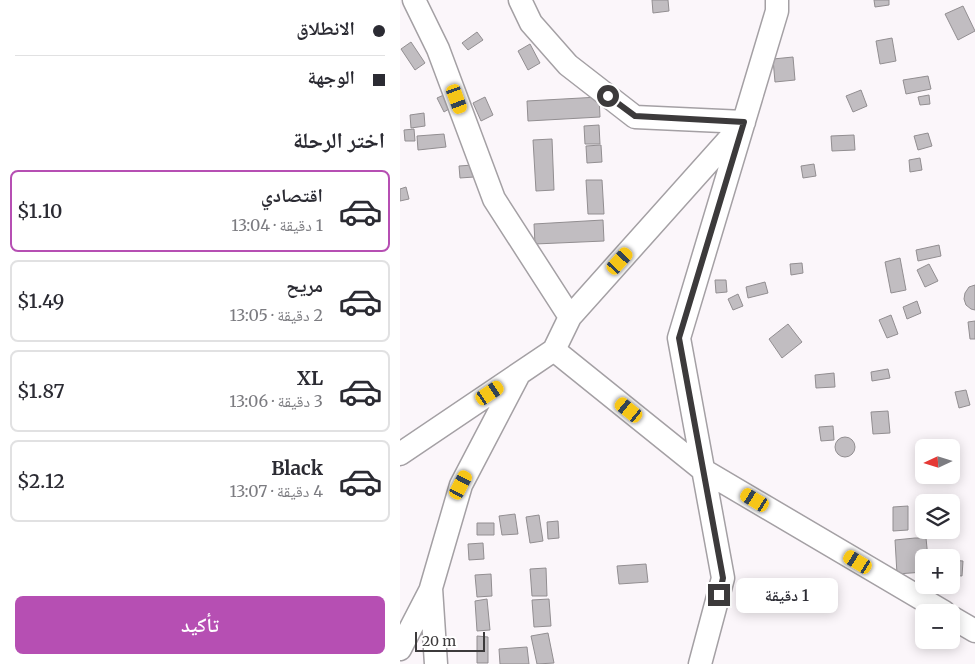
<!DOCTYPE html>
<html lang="ar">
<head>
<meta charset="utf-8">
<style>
	body { margin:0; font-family:Merriweather,"Noto Naskh Arabic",serif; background:#f7f7f7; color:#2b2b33; direction:rtl; height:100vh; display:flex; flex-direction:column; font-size:19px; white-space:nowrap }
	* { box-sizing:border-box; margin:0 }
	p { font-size:16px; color:#7c7c81 }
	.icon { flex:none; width:28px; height:28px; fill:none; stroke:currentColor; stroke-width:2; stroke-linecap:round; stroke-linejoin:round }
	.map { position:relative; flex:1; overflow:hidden; direction:ltr }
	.side { display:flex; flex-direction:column; background:#fff; width:400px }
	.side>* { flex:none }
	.banner { display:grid; align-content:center; height:110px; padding:0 15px; background:#fff }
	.needle { width:32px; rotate:266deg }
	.tools { position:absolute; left:515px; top:439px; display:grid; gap:10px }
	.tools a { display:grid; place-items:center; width:45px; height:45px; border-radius:8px; background:#fff; box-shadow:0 2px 12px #0003; font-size:25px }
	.scale { position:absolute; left:15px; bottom:12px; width:70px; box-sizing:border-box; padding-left:5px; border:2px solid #3c3a3b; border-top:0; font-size:14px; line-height:18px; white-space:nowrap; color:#3c3a3b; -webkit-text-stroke:4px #fff; paint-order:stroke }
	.end { position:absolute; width:22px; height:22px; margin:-11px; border:6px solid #3c3a3b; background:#fff; box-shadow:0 0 0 2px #fff }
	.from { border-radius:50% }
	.bubble { position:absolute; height:35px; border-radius:8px; background:#fff; box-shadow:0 2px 12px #0003; font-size:16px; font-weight:600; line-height:35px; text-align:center; direction:rtl }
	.car { position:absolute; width:15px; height:30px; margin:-15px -8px; border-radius:6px; box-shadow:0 0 4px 1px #0007; background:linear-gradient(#f5c518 24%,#345 0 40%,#f5c518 0 76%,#345 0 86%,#f5c518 0) }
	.banner b { display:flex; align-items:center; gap:18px; height:48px; font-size:19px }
	.banner b+b { border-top:1px solid #e1e1e2 }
	.banner i { width:12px; height:12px; background:#2b2b33 }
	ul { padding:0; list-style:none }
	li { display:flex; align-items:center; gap:15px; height:82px; margin:0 10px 8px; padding:0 5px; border:2px solid #e1e1e2; border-radius:8px }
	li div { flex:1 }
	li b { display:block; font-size:19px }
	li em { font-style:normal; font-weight:600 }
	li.on { border-color:#b64fb3 }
	li>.icon { width:45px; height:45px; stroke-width:1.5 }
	h2 { padding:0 15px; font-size:22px; line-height:60px }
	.primary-button { display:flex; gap:10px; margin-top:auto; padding:10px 15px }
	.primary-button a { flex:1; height:58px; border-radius:8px; background:#b64fb3; color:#fff; font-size:20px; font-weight:600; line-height:58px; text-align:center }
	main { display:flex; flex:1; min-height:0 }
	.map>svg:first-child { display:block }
</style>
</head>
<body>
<main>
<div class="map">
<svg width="575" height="664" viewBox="0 0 575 664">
	<rect width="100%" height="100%" fill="#fbf6fa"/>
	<path fill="#c1bdc1" stroke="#928e91" d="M 252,0 L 268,0 L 269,11 L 253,13 Z
		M 474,0 L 489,0 L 489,5 L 475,7 Z
		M 563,6 L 575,31 L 558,40 L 545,14 Z
		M 77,32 L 83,40 L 68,50 L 62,43 Z
		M 492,38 L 496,61 L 480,64 L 476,41 Z
		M 11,42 L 25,63 L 15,70 L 1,49 Z
		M 130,44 L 140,63 L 128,70 L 118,51 Z
		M 393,57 L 395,80 L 375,82 L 373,59 Z
		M 528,76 L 531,89 L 506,94 L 503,80 Z
		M 461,90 L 467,106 L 453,112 L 446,96 Z
		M 46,94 L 52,107 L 44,112 L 37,98 Z
		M 529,95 L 530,104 L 520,105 L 518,97 Z
		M 85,97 L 93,115 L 81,121 L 73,103 Z
		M 199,97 L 200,117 L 128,121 L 127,101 Z
		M 24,113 L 25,126 L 11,128 L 10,115 Z
		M 199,125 L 200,144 L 185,144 L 184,126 Z
		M 14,129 L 15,141 L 5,141 L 4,130 Z
		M 528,133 L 532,146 L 518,150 L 514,136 Z
		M 44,134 L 46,147 L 18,150 L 17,136 Z
		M 454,135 L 455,150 L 432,151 L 431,136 Z
		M 152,139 L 154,190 L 136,191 L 133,140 Z
		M 201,145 L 202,162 L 187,163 L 186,146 Z
		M 520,158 L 522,170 L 510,172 L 509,160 Z
		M 414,164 L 416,176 L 403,178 L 401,166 Z
		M 73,165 L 74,177 L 60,178 L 59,166 Z
		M 186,180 L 202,180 L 204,214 L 188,214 Z
		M 6,187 L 9,199 L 0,201 L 0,189 Z
		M 203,220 L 204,241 L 135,244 L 134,224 Z
		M 539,245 L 541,256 L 518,261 L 516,250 Z
		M 500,258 L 506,290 L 491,293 L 485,262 Z
		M 402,263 L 403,273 L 391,275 L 390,264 Z
		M 529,264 L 538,281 L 525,287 L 517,270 Z
		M 315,280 L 326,280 L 327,292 L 316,293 Z
		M 365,282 L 368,293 L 348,298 L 346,287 Z
		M 575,285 L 575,310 L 571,309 L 566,305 L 564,299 L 565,293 L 569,287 Z
		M 338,294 L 343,306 L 333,310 L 328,299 Z
		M 517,301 L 521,313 L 507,319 L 503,307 Z
		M 491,315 L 498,334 L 487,338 L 479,320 Z
		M 575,321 L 575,339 L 570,339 L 568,322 Z
		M 388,324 L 402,342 L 382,358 L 369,339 Z
		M 488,369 L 490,378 L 472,381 L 471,372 Z
		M 434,373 L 435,387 L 416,388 L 415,375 Z
		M 566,390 L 570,405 L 559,408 L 555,392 Z
		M 488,411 L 490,433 L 473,434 L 471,412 Z
		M 433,426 L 434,440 L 421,441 L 419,427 Z
		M435 447a10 10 0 1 1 20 0a10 10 0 1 1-20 0Z
		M 508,506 L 508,530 L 493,531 L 493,507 Z
		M 551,507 L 558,507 L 559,520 L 551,520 Z
		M 115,514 L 118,534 L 102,535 L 99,516 Z
		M 139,515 L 143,541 L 130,543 L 126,517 Z
		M 158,521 L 159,538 L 148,539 L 147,522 Z
		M 77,523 L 94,523 L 94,535 L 77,535 Z
		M 515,538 L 526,538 L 528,558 L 524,558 L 524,572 L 497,574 L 495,540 Z
		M 83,543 L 84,559 L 69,560 L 68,544 Z
		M 551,560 L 563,561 L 562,576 L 551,575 Z
		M 246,564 L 248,582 L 219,584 L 217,566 Z
		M 146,568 L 147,596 L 132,596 L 130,569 Z
		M 91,574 L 92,596 L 77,597 L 75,575 Z
		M 87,599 L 90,630 L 77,631 L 75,601 Z
		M 149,599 L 151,626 L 134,627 L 132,600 Z
		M 148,633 L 154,663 L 137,664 L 131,636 Z
		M 77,636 L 88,637 L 88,663 L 77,663 Z
		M 127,647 L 129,664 L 100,664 L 99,649 Z"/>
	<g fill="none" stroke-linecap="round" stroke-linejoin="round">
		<defs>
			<path id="minor" d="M 120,0 L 131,23 L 168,65 L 235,117 L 344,122
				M 170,317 L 339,128
				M 154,350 L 303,470 L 544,612
				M 0,454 L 154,350 L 170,317 L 94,199 L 38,49 L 14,0
				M 551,617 L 575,631
				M 0,649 L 31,589
				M 36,664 L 31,588 L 61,485 L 118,376
				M 300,664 L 323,578 L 279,338 L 377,11 L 377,0"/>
		</defs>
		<use href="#minor" stroke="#a4a0a4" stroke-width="25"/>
		<use href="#minor" stroke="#fff" stroke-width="22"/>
	</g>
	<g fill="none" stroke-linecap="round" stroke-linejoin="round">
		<path stroke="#3c3a3b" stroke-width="6" d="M 208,96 L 235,116 L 344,122 L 279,338 L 323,578 L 319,595"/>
	</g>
</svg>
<div class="tools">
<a><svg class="needle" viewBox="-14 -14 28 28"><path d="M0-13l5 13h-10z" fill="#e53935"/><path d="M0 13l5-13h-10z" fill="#7c7c81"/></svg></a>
<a><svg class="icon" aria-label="layers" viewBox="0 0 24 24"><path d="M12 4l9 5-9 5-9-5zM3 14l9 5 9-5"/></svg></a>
<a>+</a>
<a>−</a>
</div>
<div class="scale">20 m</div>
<i class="end from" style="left:208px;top:96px"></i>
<i class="end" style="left:319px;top:595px"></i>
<div class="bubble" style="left:336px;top:578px;width:102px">1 دقيقة</div>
<i class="car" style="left:57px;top:99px;rotate:160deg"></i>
<i class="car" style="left:220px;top:261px;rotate:42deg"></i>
<i class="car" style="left:90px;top:393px;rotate:56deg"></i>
<i class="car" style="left:229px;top:410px;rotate:309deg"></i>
<i class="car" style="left:61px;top:485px;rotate:28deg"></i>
<i class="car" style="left:355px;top:500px;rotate:301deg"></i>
<i class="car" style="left:458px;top:562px;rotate:301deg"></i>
</div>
<section class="side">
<div class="banner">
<b><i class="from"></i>الانطلاق</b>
<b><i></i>الوجهة</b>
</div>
<h2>اختر الرحلة</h2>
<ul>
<li class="on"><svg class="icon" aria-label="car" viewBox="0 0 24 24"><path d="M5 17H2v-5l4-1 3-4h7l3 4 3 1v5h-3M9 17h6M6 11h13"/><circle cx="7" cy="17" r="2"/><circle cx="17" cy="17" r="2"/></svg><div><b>اقتصادي</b><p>1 دقيقة · 13:04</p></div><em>$1.10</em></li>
<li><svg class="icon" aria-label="car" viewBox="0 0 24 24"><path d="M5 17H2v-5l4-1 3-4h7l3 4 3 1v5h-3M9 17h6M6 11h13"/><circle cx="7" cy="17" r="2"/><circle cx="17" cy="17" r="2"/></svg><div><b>مريح</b><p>2 دقيقة · 13:05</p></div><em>$1.49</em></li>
<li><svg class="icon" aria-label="car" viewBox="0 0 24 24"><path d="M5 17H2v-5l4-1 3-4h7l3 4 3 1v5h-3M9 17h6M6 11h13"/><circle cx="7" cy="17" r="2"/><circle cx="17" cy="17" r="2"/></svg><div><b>XL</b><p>3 دقيقة · 13:06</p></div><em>$1.87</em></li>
<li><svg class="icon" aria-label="car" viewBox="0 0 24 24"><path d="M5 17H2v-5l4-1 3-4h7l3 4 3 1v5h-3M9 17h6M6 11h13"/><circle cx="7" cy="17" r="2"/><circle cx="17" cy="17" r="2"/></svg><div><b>Black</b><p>4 دقيقة · 13:07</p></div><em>$2.12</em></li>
</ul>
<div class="primary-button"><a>تأكيد</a></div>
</section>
</main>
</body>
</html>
